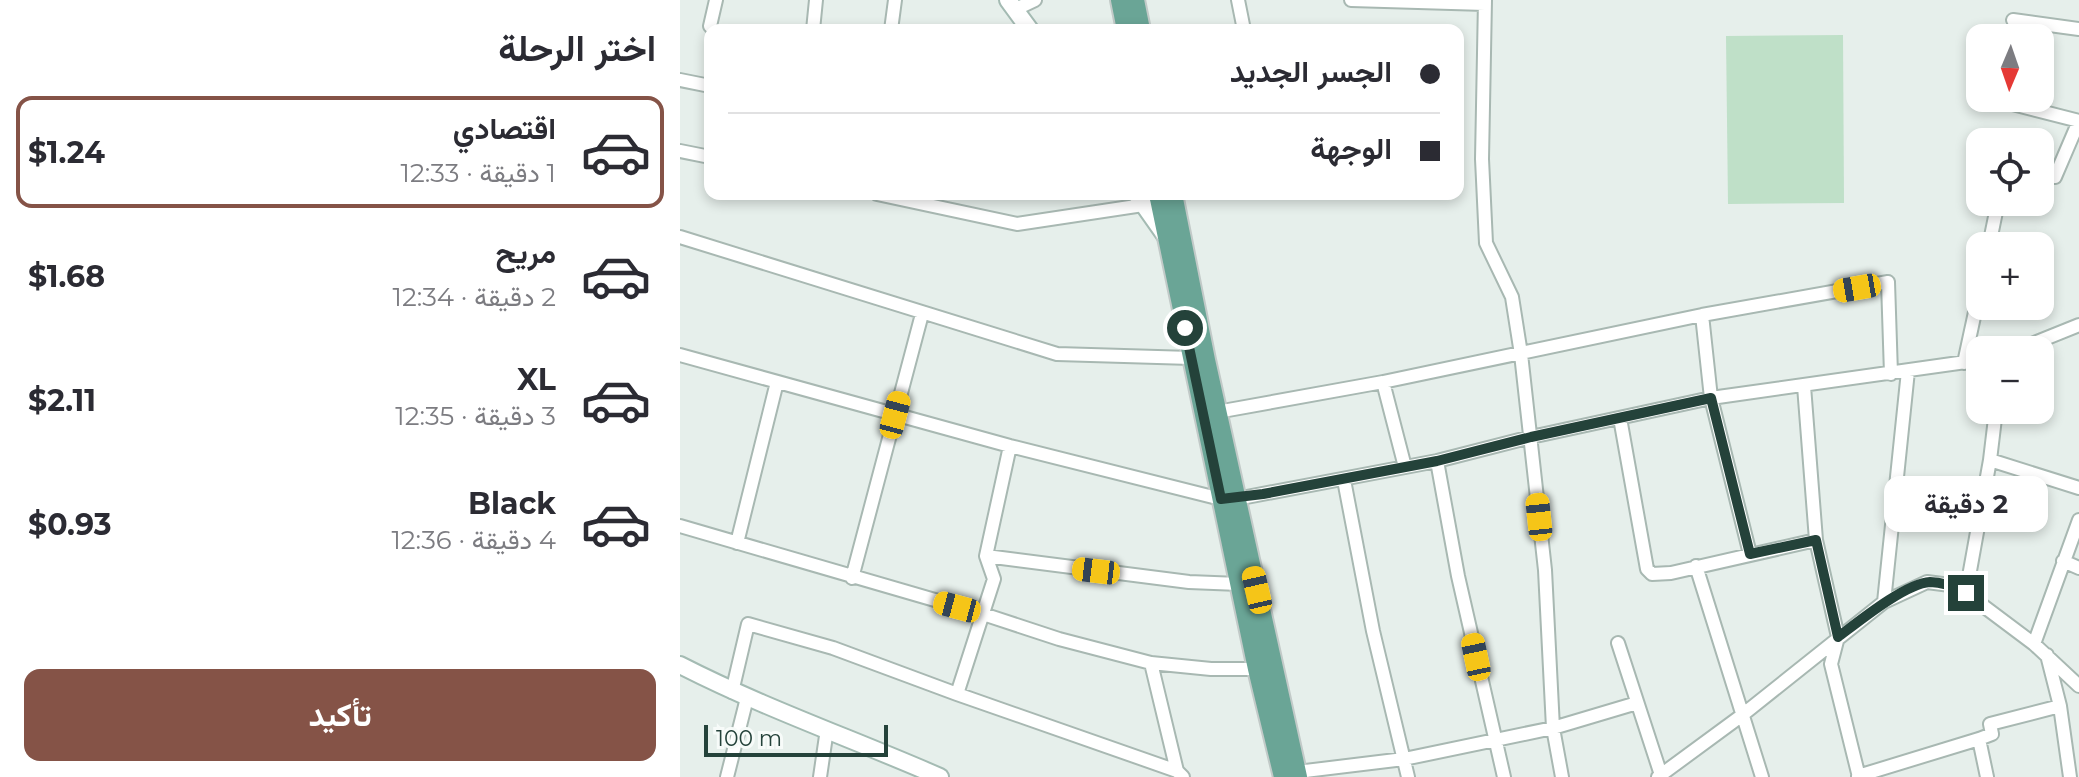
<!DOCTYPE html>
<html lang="ar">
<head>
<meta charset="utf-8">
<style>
	body { margin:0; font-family:Montserrat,Vazirmatn,sans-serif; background:#f2f2f3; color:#2b2b33; direction:rtl; height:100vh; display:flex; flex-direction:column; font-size:30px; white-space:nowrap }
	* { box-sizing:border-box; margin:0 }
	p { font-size:26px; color:#7c7c81 }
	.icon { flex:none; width:44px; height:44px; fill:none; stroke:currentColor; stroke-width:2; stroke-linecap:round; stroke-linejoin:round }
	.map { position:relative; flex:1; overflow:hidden; direction:ltr }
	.side { display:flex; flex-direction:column; background:#fff; width:680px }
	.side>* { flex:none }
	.hud { position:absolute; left:24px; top:24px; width:760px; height:176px; border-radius:16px; box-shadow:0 4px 12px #0003; direction:rtl; display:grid; align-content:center; height:176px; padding:0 24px; background:#fff }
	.needle { width:52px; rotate:182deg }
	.controls { position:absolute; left:1286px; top:24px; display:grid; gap:16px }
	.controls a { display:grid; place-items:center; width:88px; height:88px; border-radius:16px; background:#fff; box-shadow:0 4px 12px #0003; font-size:40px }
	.scale { position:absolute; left:24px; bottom:20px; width:184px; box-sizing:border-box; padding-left:8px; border:4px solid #24423a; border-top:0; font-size:22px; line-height:28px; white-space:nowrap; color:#24423a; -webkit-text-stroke:6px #f7fbf9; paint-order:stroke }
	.end { position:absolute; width:36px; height:36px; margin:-18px; border:10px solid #24423a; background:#fff; box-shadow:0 0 0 4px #fff }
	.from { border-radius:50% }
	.bubble { position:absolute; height:56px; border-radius:16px; background:#fff; box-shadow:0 4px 12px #0003; font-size:26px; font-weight:700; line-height:56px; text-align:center; direction:rtl }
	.car { position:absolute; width:24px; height:48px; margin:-24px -12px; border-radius:10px; box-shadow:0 0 6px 2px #0007; background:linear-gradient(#f5c518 24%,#345 0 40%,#f5c518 0 76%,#345 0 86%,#f5c518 0) }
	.hud b { display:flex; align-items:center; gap:28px; height:76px; font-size:30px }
	.hud b+b { border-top:2px solid #e1e1e2 }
	.hud i { width:20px; height:20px; background:#2b2b33 }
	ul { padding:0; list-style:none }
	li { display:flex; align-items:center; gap:24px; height:112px; margin:0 16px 12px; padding:0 8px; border:4px solid transparent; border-radius:16px }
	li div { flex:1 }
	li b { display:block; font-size:30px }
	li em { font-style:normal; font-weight:700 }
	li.selected { border-color:#855347 }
	li>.icon { width:72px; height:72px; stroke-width:1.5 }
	h2 { padding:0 24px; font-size:36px; line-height:96px }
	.button { display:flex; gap:16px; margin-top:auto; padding:16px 24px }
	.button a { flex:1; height:92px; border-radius:16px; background:#855347; color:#fff; font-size:32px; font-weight:700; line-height:92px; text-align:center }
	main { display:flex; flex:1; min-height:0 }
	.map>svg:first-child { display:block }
</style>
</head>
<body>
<main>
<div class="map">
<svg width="1399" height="777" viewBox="0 0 1399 777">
	<rect width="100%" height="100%" fill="#e6efeb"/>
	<path fill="#bfe0c8" d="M 1163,35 L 1164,203 L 1048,204 L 1046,36 Z"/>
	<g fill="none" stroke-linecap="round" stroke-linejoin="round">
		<defs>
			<path id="street" d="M 558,0 L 564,30
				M 671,0 L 805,4
				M 805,0 L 802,159 L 806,243 L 832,297 L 841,354 L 865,570 L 873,728 L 882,777
				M 336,9 L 355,0
				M 1333,20 L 1399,29
				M 30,26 L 36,0
				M 133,30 L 136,0
				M 211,30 L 215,0
				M 0,80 L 30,86
				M 1313,99 L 1399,121
				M 0,151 L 30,157
				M 1360,173 L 1375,177 L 1399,121
				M 197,194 L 337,224 L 463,205
				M 0,237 L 377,354 L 511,358
				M 1309,246 L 1318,202
				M 1022,315 L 1031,398 L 1070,554
				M 1337,350 L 1399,325
				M 0,355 L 330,446 L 541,499 L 556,499 L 757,461 L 851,437 L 1031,398 L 1300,360
				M 1284,363 L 1300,289
				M 703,382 L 725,467
				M 1124,386 L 1136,540 L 1158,637 L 1151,664 L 1179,777
				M 537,412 L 703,382 L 1022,315 L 1208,282 L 1211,374
				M 940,418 L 967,569 L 972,574 L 991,573 L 1136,540
				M 330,446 L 306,556 L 509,582 L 559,584
				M 1310,460 L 1399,488
				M 757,461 L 778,576 L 824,777
				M 664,480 L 693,631 L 728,777
				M 0,526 L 303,614 L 379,639 L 471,663 L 531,669 L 577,669
				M 57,543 L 97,382
				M 1383,561 L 1399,568
				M 1016,566 L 1082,777
				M 172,578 L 242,314
				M 1286,593 L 1310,460 L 1316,410
				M 1204,602 L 1228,371
				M 938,643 L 981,775
				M 1354,644 L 1399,520
				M 1367,655 L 1380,706 L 1390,777
				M 471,663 L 497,771
				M 52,692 L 68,624 L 153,648 L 277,694 L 497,771 L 503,777
				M 277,694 L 314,579 L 306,556
				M 1299,739 L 1307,777
				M 617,772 L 724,759 L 873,728 L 957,703
				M 1178,776 L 1299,739 L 1312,734 L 1310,724 L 1380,706
				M 47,777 L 67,698
				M 140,777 L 147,729
				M 978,777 L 1061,716 L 1204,602 L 1247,582 L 1270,585 L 1286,593 L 1354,644 L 1399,686"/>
			<path id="secondary" d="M 328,0 L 350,30
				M 456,194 L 487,238
				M 0,665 C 84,708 173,739 260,777"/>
			<path id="primary" d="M 440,0 L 446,30
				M 455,0 L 461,30
				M 478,194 L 577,669 L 603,777
				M 493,194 L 526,360 L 618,777"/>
		</defs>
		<use href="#street" stroke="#a8b8b2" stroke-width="16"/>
		<use href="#secondary" stroke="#a4bbb3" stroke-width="20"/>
		<use href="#primary" stroke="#c2cac8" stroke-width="22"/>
		<use href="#street" stroke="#fff" stroke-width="12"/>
		<use href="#secondary" stroke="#fff" stroke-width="16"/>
		<use href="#primary" stroke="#6aa596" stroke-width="18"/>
	</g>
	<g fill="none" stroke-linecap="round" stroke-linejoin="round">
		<path stroke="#24423a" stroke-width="10" d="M 505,328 L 541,499 L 583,494 L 757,461 L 851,437 L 1031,398 L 1070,554 L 1136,540 L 1158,637 C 1178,622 1226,583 1250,582 C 1263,582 1275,587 1286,593"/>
	</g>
</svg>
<div class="controls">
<a><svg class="needle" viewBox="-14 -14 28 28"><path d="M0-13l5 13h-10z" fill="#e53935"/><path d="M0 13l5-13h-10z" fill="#7c7c81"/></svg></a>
<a><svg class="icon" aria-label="locate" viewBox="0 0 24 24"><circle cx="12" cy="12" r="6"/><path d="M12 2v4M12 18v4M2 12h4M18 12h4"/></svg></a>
<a>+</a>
<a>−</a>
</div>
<div class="scale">100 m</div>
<i class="end from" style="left:505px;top:328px"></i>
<i class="end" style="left:1286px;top:593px"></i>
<div class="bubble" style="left:1204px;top:476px;width:164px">2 دقيقة</div>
<i class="car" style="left:1177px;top:288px;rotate:260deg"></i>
<i class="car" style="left:215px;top:415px;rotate:15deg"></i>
<i class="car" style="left:859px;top:517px;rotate:354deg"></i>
<i class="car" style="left:416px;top:571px;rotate:277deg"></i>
<i class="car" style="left:577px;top:590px;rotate:347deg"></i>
<i class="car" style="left:277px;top:607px;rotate:285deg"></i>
<i class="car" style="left:796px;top:657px;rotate:348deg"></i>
<div class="hud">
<b><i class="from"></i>الجسر الجديد</b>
<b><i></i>الوجهة</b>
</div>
</div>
<section class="side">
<h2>اختر الرحلة</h2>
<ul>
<li class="selected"><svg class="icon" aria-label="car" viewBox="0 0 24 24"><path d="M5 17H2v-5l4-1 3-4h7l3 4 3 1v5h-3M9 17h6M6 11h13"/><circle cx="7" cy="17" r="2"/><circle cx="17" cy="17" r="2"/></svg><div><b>اقتصادي</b><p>1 دقيقة · 12:33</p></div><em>$1.24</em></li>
<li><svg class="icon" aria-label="car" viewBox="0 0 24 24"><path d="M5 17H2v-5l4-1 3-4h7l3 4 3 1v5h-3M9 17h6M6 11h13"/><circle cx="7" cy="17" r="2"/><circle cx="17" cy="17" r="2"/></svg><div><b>مريح</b><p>2 دقيقة · 12:34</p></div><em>$1.68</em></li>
<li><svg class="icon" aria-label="car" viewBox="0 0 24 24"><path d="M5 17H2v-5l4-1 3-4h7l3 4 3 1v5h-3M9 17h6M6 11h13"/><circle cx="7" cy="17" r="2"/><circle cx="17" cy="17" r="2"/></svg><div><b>XL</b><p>3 دقيقة · 12:35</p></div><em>$2.11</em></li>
<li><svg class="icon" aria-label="car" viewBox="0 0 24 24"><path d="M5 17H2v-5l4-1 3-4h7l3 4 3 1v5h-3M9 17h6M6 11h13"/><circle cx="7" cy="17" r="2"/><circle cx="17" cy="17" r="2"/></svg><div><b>Black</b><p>4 دقيقة · 12:36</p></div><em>$0.93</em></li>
</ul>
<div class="button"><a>تأكيد</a></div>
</section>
</main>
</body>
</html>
